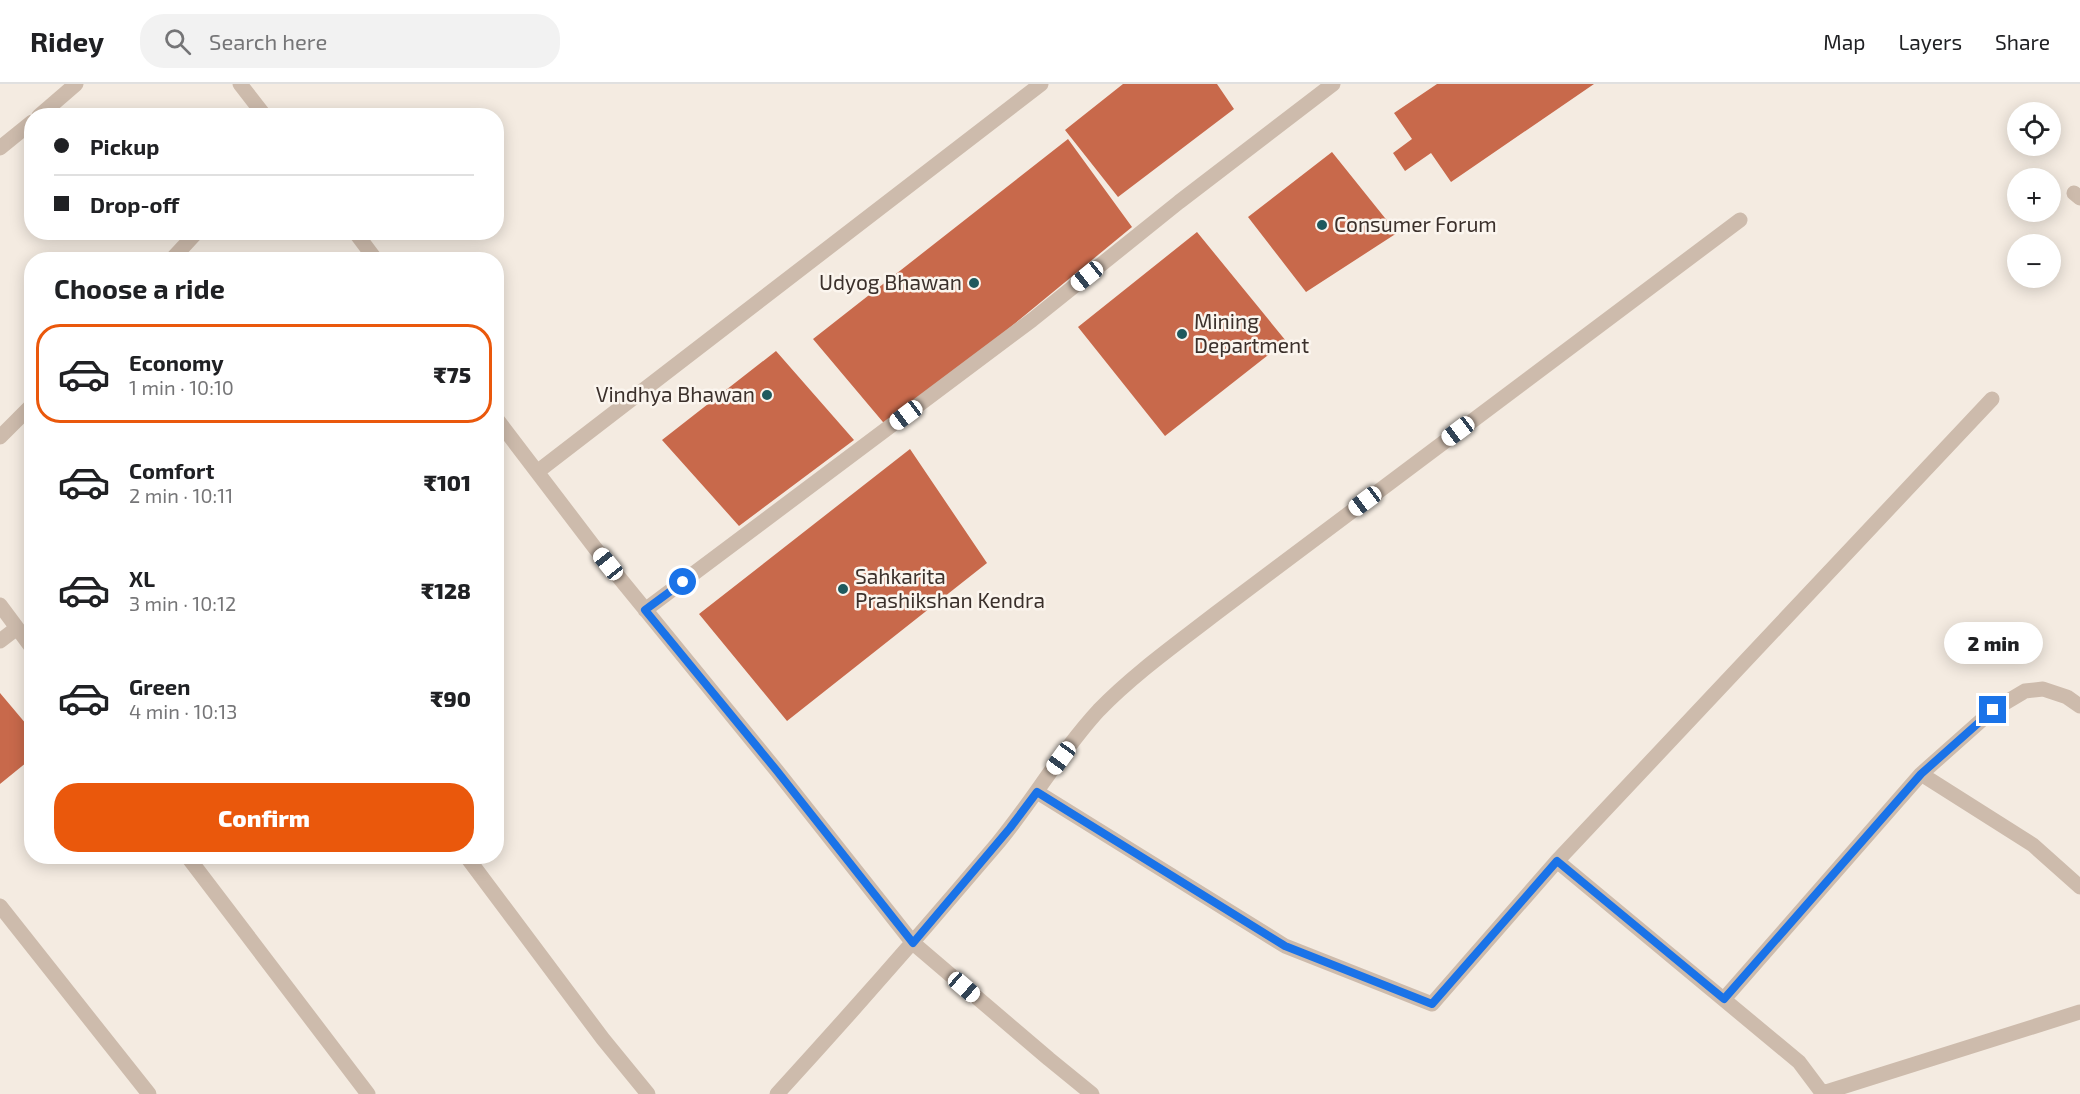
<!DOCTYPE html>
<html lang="en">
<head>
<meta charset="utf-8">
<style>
	body { margin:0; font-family:"Exo 2",sans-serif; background:#f2f2f2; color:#202124; height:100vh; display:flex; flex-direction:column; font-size:22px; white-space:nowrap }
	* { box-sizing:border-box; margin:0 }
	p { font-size:20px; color:#757577 }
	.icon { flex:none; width:33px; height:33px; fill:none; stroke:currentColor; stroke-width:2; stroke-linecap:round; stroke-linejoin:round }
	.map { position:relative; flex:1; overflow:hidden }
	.side { position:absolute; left:24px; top:168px; width:480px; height:612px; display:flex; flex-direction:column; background:#fff; border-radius:24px; box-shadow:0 3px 15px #0003 }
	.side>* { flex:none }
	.guide { position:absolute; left:24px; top:24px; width:480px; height:132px; border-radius:24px; box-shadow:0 3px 15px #0003; display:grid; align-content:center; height:132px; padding:0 30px; background:#fff }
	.buttons { position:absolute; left:2007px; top:18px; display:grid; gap:12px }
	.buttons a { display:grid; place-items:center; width:54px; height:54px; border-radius:50%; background:#fff; box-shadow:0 3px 15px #0003; font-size:30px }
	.end { position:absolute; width:27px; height:27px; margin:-14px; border:8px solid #1a73e8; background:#fff; box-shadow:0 0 0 3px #fff }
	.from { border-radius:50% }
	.bubble { position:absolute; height:42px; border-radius:21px; background:#fff; box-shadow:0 3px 15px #0003; font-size:20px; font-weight:800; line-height:42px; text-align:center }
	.car { position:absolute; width:18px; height:36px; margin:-18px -9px; border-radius:8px; box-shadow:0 0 4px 2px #0007; background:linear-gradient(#fff 24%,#345 0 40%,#fff 0 76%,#345 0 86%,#fff 0) }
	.guide b { display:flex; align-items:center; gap:21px; height:57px; font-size:22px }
	.guide b+b { border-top:2px solid #e0e0e0 }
	.guide i { width:15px; height:15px; background:#202124 }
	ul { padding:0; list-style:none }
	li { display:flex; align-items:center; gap:18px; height:99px; margin:0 12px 9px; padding:0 18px; border:3px solid transparent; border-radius:24px }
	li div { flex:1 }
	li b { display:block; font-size:22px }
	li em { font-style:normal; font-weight:800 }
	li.active { border-color:#ea580c }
	li>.icon { width:54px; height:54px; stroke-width:1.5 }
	h2 { padding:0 30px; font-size:27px; line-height:72px }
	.button { display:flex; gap:12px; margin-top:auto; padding:12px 30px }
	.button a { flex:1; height:69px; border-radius:24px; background:#ea580c; color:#fff; font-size:24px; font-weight:800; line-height:69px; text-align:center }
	header { display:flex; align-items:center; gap:36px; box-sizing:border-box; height:84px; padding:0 30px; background:#fff; border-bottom:2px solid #e0e0e0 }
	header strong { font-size:28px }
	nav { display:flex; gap:33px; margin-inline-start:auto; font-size:21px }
	.search { width:420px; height:54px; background:#f2f2f2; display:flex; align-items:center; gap:15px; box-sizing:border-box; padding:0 21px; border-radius:24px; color:#757577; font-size:22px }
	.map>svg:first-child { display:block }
</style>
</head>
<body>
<header>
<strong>Ridey</strong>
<div class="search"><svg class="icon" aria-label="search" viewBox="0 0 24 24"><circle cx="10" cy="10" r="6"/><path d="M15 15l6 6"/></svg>Search here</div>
<nav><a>Map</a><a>Layers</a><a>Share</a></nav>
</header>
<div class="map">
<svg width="2080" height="1010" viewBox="0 0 2080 1010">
	<rect width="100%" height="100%" fill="#f4ebe1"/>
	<path fill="#c8694b" d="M 1123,0 L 1217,0 L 1234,25 L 1118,113 L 1065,46 Z
		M 1437,0 L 1594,0 L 1451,98 L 1431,69 L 1405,87 L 1393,69 L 1412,55 L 1394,29 Z
		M 1068,55 L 1132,143 L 888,344 L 813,255 Z
		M 1332,68 L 1397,149 L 1306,208 L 1248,133 Z
		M 1197,148 L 1286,257 L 1165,352 L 1078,243 Z
		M 776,267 L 854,356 L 739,442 L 662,356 Z
		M 910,365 L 987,479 L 787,637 L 699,530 Z
		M 0,609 L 32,647 L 32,674 L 0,700 Z"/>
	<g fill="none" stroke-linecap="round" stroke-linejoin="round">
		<path stroke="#cdbbac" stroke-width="15" d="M 240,0 L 265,32
			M 39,32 L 76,0
			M 0,64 L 32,38
			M 2074,109 L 2080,114
			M 355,148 L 376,176
			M 171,176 L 197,148
			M 496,334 L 595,464 L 777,687 L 913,859 L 1049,975 L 1092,1010
			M 0,353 L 32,321
			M 537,388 L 1041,0
			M 0,521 L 32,564
			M 645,526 L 1032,236 L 1179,118 L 1333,0
			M 0,557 L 17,544
			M 1921,690 L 2033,761 L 2080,803
			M 1037,708 L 1285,862 L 1432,920 L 1557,777 L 1992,315
			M 187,772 L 368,1010
			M 466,772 L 603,955 L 648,1010
			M 1557,777 L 1799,978 L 1823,1010
			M 0,822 L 149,1010
			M 1724,915 L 1921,690 L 1993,626 L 2025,607 L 2043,605 L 2067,613 L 2080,622
			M 1823,1009 L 2080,928
			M 777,1010 C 852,928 925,845 997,760 C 1033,717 1061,667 1099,626 C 1134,590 1175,561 1215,530 L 1740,136"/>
	</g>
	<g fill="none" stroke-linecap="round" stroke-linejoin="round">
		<path stroke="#1a73e8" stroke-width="8" d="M 683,498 L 645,526 L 777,687 L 913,859 L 1010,744 L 1037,708 L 1285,862 L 1432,920 L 1557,777 L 1724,915 L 1921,690 L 1993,626"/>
	</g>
	<g fill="#1f5a5e" stroke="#fbf5ee" stroke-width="2">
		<circle cx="1322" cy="141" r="6"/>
		<circle cx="974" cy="199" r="6"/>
		<circle cx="1182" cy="250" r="6"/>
		<circle cx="767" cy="311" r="6"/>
		<circle cx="843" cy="505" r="6"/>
	</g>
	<g text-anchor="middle" stroke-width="5" stroke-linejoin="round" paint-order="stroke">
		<g font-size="21" fill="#3b302b" stroke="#fbf5ee" text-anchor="start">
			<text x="1334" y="148">Consumer Forum</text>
			<text x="962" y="206" text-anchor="end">Udyog Bhawan</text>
			<text x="1194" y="245">Mining<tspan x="1194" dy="24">Department</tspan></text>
			<text x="755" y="318" text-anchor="end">Vindhya Bhawan</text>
			<text x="855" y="500">Sahkarita<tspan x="855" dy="24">Prashikshan Kendra</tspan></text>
		</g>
	</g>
</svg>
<div class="buttons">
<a><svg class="icon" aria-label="locate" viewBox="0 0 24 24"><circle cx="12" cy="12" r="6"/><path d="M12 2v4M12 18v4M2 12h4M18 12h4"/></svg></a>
<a>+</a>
<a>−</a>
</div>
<i class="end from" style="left:683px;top:498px"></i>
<i class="end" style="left:1993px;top:626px"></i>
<div class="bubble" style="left:1944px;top:538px;width:99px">2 min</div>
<i class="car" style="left:1087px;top:192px;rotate:231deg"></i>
<i class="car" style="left:906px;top:331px;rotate:233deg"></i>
<i class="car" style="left:1458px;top:347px;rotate:233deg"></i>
<i class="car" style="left:1365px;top:417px;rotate:233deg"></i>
<i class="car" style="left:608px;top:480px;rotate:321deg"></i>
<i class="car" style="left:1061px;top:674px;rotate:216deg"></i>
<i class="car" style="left:964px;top:903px;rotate:131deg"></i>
<div class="guide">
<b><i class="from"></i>Pickup</b>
<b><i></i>Drop-off</b>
</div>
<section class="side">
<h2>Choose a ride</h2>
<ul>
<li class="active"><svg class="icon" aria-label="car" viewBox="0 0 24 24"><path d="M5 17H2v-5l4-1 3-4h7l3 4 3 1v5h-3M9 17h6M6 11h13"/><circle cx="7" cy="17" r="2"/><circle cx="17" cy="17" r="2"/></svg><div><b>Economy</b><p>1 min · 10:10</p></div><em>₹75</em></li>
<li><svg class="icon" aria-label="car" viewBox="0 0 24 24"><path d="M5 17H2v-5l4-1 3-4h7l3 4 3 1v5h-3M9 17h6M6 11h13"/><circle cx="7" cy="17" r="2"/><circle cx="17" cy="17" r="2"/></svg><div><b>Comfort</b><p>2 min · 10:11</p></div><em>₹101</em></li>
<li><svg class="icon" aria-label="car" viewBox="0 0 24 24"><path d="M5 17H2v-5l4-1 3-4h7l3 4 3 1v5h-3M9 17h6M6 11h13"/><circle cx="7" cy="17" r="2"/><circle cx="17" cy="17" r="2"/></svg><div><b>XL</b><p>3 min · 10:12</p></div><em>₹128</em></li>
<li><svg class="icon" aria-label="car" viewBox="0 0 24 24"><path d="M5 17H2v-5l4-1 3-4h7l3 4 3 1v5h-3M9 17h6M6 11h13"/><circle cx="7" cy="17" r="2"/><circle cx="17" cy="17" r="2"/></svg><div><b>Green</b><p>4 min · 10:13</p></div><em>₹90</em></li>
</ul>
<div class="button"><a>Confirm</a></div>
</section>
</div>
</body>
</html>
